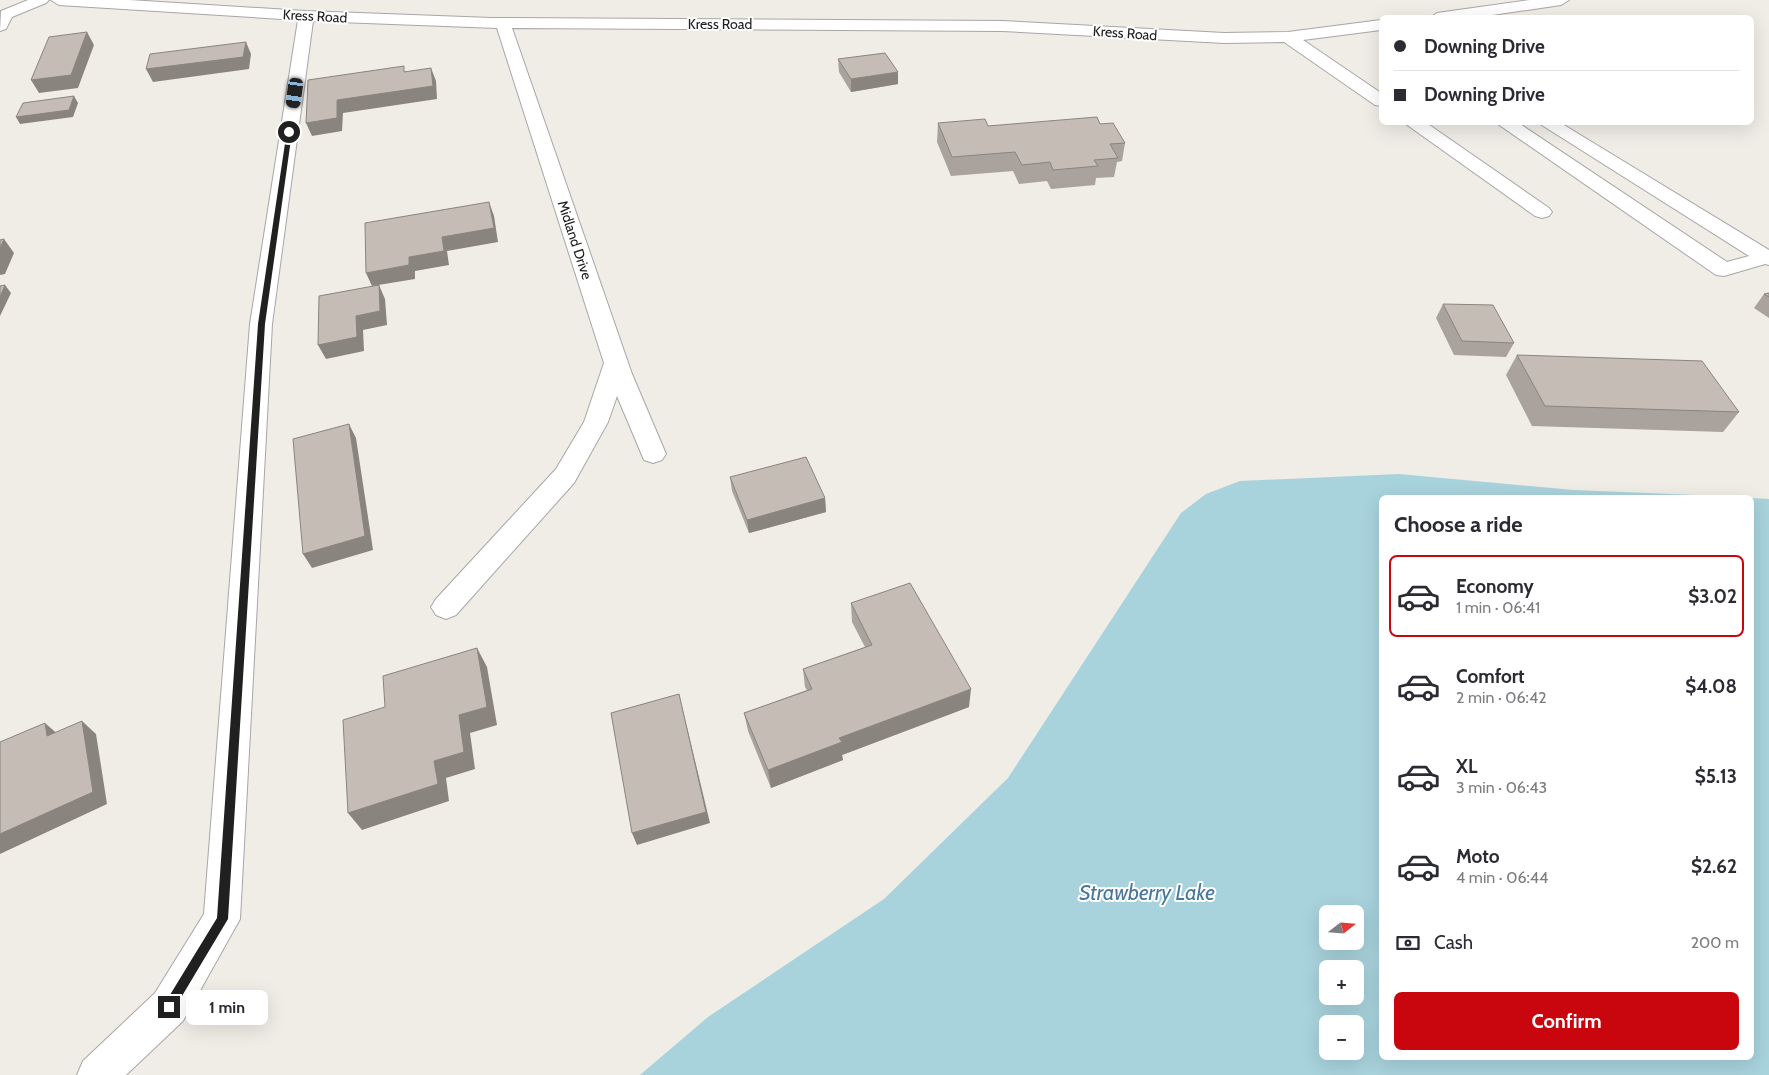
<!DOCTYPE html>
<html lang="en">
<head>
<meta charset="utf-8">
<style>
	body { margin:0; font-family:Cabin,sans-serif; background:#f2f2f3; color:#2b2b33; height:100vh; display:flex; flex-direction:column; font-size:19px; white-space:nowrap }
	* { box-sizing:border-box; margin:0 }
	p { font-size:16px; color:#7c7c81 }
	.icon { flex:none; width:28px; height:28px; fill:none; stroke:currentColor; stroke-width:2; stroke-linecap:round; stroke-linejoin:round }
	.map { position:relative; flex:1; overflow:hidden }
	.panel { position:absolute; left:1379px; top:495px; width:375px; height:565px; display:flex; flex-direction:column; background:#fff; border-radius:8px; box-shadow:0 5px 20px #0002 }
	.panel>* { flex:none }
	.guide { position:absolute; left:1379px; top:15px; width:375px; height:110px; border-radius:8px; box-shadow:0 5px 20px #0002; display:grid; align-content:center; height:110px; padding:0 15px; background:#fff }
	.needle { width:32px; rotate:73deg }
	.fabs { position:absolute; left:1319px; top:905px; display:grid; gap:10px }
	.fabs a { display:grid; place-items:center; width:45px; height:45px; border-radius:8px; background:#fff; box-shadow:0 5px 20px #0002; font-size:25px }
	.end { position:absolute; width:22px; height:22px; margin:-11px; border:6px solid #202020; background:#fff; box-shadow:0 0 0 2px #fff }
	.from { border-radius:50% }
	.bubble { position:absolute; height:35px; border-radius:8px; background:#fff; box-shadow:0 5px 20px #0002; font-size:16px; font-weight:700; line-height:35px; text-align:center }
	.car { position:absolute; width:15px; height:30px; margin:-15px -8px; border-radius:6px; box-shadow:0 0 4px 1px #0007; background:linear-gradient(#222 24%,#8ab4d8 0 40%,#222 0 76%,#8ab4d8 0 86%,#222 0) }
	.guide b { display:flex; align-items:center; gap:18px; height:48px; font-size:19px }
	.guide b+b { border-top:1px solid #e1e1e2 }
	.guide i { width:12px; height:12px; background:#2b2b33 }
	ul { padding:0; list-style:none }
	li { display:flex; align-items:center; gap:15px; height:82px; margin:0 10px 8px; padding:0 5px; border:2px solid transparent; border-radius:8px }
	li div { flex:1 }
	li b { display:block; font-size:19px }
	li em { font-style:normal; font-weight:700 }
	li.current { border-color:#c9060e }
	li>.icon { width:45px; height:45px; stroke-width:1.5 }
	h2 { padding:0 15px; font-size:22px; line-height:60px }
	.pay { display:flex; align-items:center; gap:12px; height:55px; padding:0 15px; font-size:19px }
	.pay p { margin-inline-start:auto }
	.action { display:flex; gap:10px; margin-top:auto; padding:10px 15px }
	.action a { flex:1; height:58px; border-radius:8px; background:#c9060e; color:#fff; font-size:20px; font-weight:700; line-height:58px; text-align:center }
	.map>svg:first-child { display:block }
</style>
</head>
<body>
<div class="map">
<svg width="1769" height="1075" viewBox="0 0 1769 1075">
	<rect width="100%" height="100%" fill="#f0ece6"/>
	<path fill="#a8d2dc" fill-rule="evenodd" d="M 1399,474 L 1573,490 L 1744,497 L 1381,498 L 1381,1058 L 1751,1058 L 1751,498 L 1769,499 L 1769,1075 L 640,1075 L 708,1017 L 884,899 L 1008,778 L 1181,513 L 1206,494 L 1240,481 ZM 1328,914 L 1355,914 L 1355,941 L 1328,941 ZM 1328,969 L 1355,969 L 1355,996 L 1328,996 ZM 1328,1024 L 1355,1024 L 1355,1051 L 1328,1051 Z"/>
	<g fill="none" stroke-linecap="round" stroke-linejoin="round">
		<defs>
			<path id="minor" d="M 28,0 L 49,0 L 46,3 L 12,17 L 6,29 L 0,31 L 1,11 Z
				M 51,0 L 129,0 L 306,11 L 491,18 L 1002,21 L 1224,33 L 1288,32 L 1381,20 L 1381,30 L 1303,40 L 1381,93 L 1381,106 L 1375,105 L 1284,42 L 1224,43 L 1002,31 L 512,28 L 632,374 L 666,454 L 662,460 L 653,463 L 644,460 L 617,396 L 608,422 L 574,483 L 456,615 L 446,619 L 436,615 L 431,607 L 436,599 L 556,469 L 584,422 L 604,363 L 497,28 L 313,21 L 272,324 L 240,919 L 183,1021 L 126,1075 L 77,1075 L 83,1061 L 155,993 L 204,914 L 250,324 L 298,20 L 59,5 Z
				M 1530,0 L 1569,0 L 1561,5 L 1472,18 L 1430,18 L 1437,13 Z
				M 1403,122 L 1425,122 L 1549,208 L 1552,212 L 1549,216 L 1542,218 L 1535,216 Z
				M 1495,122 L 1517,122 L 1727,262 L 1749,256 L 1537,122 L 1559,122 L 1769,250 L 1769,265 L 1765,264 L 1724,276 L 1716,275 Z"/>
		</defs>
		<use href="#minor" stroke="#a7a7a7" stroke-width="2"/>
		<use href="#minor" fill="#fff" fill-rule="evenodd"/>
	</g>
	<path fill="#a9a29d" d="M 838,59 L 898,84 L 851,92 L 839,72 Z
		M 938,123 L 988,126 L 1100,124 L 1125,143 L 1122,161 L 1117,162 L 1114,177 L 1096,178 L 1095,185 L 1051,189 L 1047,181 L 1019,184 L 1013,171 L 951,176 L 937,142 Z
		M 1769,293 L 1769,318 L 1754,308 L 1764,294 Z
		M 1443,304 L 1514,343 L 1506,357 L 1454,355 L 1436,318 Z
		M 1517,355 L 1739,412 L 1723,432 L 1532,426 L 1506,375 Z
		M 730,477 L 825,498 L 826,512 L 749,533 L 732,491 Z
		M 851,603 L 969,707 L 842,755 L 843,760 L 771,788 L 748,731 L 744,713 L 807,690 L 805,687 L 803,669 L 865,647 L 852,622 Z"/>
	<path fill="#8a847f" d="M 87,32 L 94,45 L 78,88 L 39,93 L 31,80 Z
		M 246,42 L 251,54 L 249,69 L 153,82 L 146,69 Z
		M 431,68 L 436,81 L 437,99 L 343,113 L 342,131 L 312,136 L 306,123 L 337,100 Z
		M 898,72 L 898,84 L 851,92 L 851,79 Z
		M 74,96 L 78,103 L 73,117 L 20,124 L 16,117 Z
		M 489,202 L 494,216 L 498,242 L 447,251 L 449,265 L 415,271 L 415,279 L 372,286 L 366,273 L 409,257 L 442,237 Z
		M 4,239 L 14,253 L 5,274 L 0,275 L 0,248 Z
		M 5,285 L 11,293 L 0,316 L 0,297 Z
		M 379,285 L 385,299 L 387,325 L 363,330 L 364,351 L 326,359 L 318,345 Z
		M 349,424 L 356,438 L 373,550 L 312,568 L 303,554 Z
		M 825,498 L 826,512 L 749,533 L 747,520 Z
		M 477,648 L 487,667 L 497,725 L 470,733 L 475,769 L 446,778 L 449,801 L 362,830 L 348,813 L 434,761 L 459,715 Z
		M 971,689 L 969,707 L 842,755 L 843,760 L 771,788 L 768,770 L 839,738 Z
		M 679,694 L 710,823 L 637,845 L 632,833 Z
		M 82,721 L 96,734 L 107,804 L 0,854 L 0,834 Z
		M 45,723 L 60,736 L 47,736 Z"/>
	<path fill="#c5bcb6" stroke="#8a847f" d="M 87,32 L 71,75 L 31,80 L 49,37 Z
		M 246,42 L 243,57 L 146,69 L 150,54 Z
		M 885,53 L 898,72 L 851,79 L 838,59 Z
		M 404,66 L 404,72 L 431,68 L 433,86 L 337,100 L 337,118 L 306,123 L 308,80 Z
		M 74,96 L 69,110 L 16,117 L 23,103 Z
		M 1097,117 L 1100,124 L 1113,123 L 1125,143 L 1110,144 L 1118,158 L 1094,160 L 1098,166 L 1053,170 L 1050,162 L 1022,165 L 1015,152 L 952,157 L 938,123 L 985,119 L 988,126 Z
		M 489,202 L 494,228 L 442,237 L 444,251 L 409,257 L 409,265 L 366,273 L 365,223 Z
		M 4,239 L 0,248 L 0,240 Z
		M 5,285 L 0,297 L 0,286 Z
		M 379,285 L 380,311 L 356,316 L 357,337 L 318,345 L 319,296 Z
		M 1769,293 L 1769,297 L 1764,294 Z
		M 1443,304 L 1493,305 L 1514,343 L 1462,341 Z
		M 1517,355 L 1702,361 L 1739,412 L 1545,406 Z
		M 349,424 L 365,536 L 303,554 L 293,439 Z
		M 806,457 L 825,498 L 747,520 L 730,477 Z
		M 910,583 L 971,689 L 839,738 L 842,742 L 768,770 L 744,713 L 812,689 L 803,669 L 872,645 L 851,603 Z
		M 477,648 L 487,707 L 459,715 L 464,752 L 434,761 L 438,784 L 348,813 L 343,720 L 385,707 L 383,676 Z
		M 679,694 L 706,812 L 632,833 L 611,713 Z
		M 82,721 L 93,792 L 0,834 L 0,742 L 45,723 L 47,736 Z"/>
	<path fill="#202020" d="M 287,130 L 292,132 L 265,324 L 228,919 L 173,1011 L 169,1013 L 163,1007 L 165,1003 L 217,918 L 258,324 Z"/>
	<g text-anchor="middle" stroke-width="4" stroke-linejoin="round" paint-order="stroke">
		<g font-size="14" fill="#202020" stroke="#fff">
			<text transform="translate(315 16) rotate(3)" y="5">Kress Road</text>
			<text x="720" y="29">Kress Road</text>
			<text transform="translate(1125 33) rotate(4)" y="5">Kress Road</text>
			<text transform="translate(575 240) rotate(72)" y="5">Midland Drive</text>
		</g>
		<g font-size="21" font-style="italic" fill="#48779d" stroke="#fff">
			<text x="1147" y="900">Strawberry Lake</text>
		</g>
	</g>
</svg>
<div class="fabs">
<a><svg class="needle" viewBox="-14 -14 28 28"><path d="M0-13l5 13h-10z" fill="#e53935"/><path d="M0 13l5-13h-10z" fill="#7c7c81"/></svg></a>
<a>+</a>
<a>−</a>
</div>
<i class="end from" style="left:289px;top:132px"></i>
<i class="end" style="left:169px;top:1007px"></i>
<div class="bubble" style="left:186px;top:990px;width:82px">1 min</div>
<i class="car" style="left:295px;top:93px;rotate:188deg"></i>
<div class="guide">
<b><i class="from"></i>Downing Drive</b>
<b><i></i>Downing Drive</b>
</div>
<section class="panel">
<h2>Choose a ride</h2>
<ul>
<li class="current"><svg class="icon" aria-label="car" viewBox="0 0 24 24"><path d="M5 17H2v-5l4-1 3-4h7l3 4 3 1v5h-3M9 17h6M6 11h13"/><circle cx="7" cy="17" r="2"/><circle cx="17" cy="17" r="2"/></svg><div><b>Economy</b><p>1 min · 06:41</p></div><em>$3.02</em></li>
<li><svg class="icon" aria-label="car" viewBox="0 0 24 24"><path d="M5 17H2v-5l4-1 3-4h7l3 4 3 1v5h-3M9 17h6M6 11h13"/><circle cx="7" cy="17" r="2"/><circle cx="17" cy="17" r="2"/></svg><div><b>Comfort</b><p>2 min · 06:42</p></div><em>$4.08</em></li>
<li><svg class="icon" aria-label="car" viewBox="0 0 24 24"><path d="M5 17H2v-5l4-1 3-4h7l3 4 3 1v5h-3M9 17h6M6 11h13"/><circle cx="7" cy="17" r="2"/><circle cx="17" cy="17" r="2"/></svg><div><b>XL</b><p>3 min · 06:43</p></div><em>$5.13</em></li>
<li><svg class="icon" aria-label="car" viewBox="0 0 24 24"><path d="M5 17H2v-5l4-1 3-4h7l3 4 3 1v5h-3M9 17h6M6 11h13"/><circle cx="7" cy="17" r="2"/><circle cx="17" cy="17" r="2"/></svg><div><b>Moto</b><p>4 min · 06:44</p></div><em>$2.62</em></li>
</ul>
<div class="pay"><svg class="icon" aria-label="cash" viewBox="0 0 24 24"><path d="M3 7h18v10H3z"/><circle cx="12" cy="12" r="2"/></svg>Cash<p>200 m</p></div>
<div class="action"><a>Confirm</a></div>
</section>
</div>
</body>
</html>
